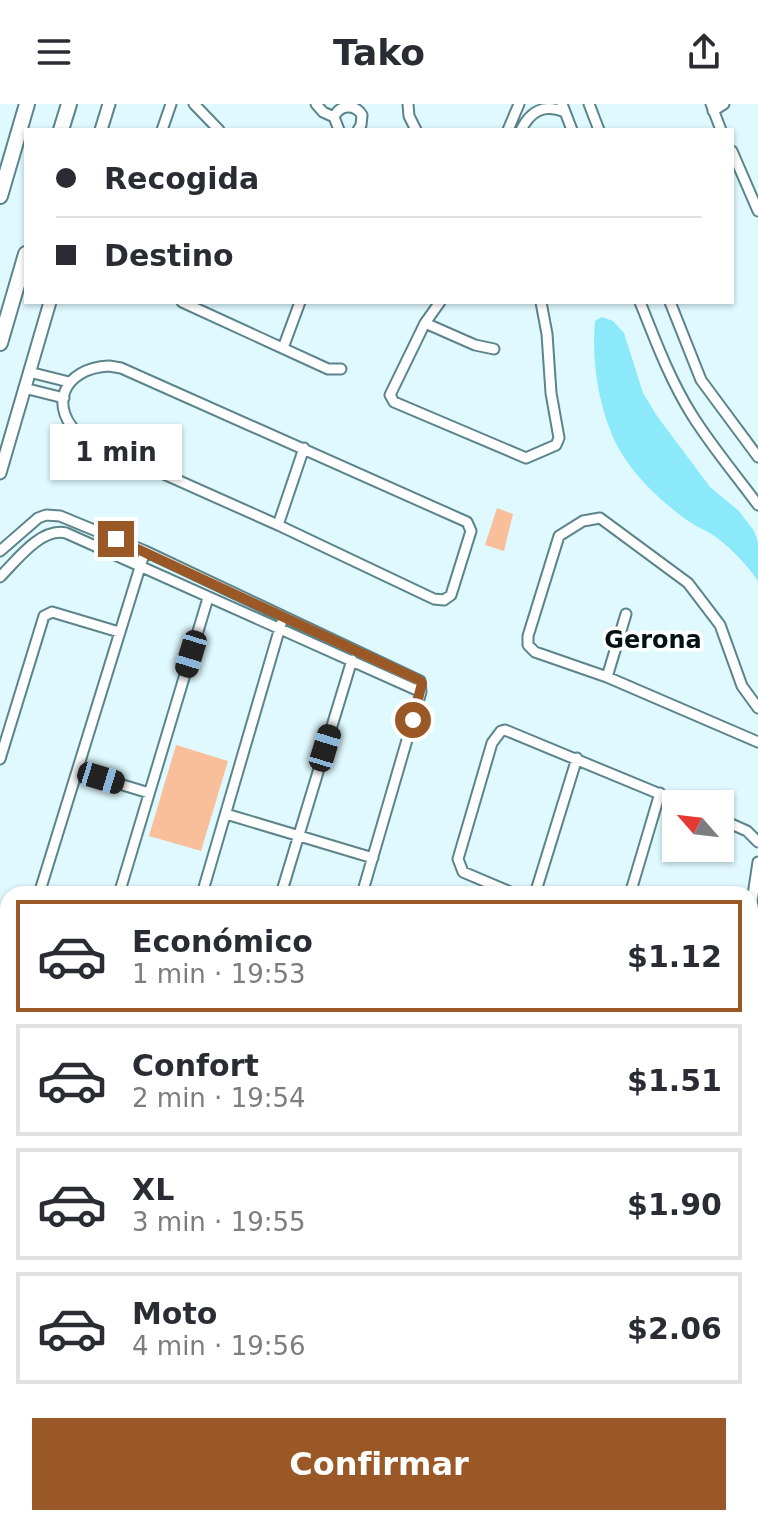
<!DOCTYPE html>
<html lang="es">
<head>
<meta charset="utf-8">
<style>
	body { margin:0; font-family:"DejaVu Sans",sans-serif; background:#f7f7f7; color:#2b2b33; height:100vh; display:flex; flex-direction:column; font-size:30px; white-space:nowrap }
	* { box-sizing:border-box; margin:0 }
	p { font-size:26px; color:#7c7c81 }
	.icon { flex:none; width:44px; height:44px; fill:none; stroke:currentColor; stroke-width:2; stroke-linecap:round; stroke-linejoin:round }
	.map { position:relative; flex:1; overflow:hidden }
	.details { position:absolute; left:0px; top:782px; width:758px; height:640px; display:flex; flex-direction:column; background:#fff; border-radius:24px 24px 0 0; box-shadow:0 2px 6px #0004 }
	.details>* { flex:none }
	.guide { position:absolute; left:24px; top:24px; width:710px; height:176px; border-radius:0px; box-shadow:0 2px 6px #0004; display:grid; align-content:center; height:176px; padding:0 32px; background:#fff }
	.needle { width:52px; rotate:298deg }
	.controls { position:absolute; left:662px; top:686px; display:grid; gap:16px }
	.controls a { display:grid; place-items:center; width:72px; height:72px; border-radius:0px; background:#fff; box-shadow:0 2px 6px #0004; font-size:40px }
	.end { position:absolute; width:36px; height:36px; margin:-18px; border:10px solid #9a5827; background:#fff; box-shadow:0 0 0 4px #fff }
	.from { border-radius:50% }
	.bubble { position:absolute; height:56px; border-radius:0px; background:#fff; box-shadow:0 2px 6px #0004; font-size:26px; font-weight:800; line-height:56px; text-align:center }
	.car { position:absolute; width:24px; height:48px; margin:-24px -12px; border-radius:10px; box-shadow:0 0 6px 2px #0007; background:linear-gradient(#222 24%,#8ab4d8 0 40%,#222 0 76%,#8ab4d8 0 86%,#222 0) }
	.guide b { display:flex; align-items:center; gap:28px; height:76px; font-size:30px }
	.guide b+b { border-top:2px solid #e1e1e2 }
	.guide i { width:20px; height:20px; background:#2b2b33 }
	ul { padding:14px 0 0; list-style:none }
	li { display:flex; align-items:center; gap:24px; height:112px; margin:0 16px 12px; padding:0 16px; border:4px solid #e1e1e2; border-radius:0px }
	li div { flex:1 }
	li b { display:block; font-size:30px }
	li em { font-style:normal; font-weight:800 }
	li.on { border-color:#9a5827 }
	li>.icon { width:72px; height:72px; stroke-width:1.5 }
	.cta { display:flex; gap:16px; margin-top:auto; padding:16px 32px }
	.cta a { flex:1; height:92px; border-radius:0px; background:#9a5827; color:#fff; font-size:32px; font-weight:800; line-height:92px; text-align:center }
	header { display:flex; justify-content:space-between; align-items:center; height:104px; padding:0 32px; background:#fff; font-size:36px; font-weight:800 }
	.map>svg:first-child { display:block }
</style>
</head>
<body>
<header><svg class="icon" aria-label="menu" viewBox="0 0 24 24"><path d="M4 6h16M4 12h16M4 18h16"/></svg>Tako<svg class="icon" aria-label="share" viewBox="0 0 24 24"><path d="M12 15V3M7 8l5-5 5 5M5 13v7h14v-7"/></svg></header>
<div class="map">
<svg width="758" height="1422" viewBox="0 0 758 1422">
	<rect width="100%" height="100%" fill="#dff9fe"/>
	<path fill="#caf4fc" d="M 0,1067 L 8,1070 L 8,1237 L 0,1234 Z"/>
	<path fill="#f8bf9a" d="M 497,404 L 513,410 L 504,447 L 485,441 Z
		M 176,641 L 228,657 L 201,747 L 149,732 Z"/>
	<path fill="#8be9fa" d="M 602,213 L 613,217 L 624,229 L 643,289 L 657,312 L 710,383 L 739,407 L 754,427 L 758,437 L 758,477 C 747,461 732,445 716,433 C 706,426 694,422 684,414 C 663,398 638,376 624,353 C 600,316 591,260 595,217 Z"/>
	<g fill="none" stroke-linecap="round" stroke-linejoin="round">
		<defs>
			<path id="service" d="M 0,883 L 8,887
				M 0,898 L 8,902
				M 0,1048 L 8,1052
				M 0,1067 L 8,1070"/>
			<path id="minor" d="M 194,0 L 219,26
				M 316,0 L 323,8 L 334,13
				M 408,0 L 409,12 L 416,26
				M 562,0 L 572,26
				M 589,0 L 599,26
				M 711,0 L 721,26
				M 713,7 L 724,0
				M 162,26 L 171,0
				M 339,26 L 334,13 C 340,0 355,0 362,11 L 361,21 L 358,26
				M 508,26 L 519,0
				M 521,26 C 531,6 544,0 565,8
				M 732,47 L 758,107
				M 182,198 L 328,265 L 341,265
				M 440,198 L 425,219 L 390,291 L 394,298 L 526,354 L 556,341 L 559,334 L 551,289 L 547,230 L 541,198
				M 640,198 C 655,236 670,276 692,311 C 712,343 736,371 758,401
				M 670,198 L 701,276 L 758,353
				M 425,219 L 475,241 L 494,245
				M 283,244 L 300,198
				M 109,262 L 121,264 L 467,418 L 471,427 L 451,491 L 444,496 L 434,495 L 278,421 L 83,334 C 46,304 63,264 109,262 Z
				M 29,268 L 69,278
				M 24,284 L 64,294
				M 278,421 L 304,344
				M 0,447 L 38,414 L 46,411 L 60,412 L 145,447 L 420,577 L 421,588 L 362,790
				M 0,473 C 16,457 41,423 66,429 L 421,588
				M 607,573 L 626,510
				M 758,604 L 742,582 L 720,521 L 688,479 L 600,414 L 583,417 L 559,432 L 528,532 L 528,541 L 535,548 L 607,573 L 758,638
				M 0,655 L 44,512 L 52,508 L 119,528
				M 77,667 L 149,689
				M 226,710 L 373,754
				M 720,715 L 747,727 L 758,738
				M 39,790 L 145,447
				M 119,790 L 208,494
				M 202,790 L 281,520
				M 281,790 L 352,556
				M 515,790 L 463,768 L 458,755 L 492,639 L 501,627 L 505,626 L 684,700
				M 535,790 L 577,654
				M 630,790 L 660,689
				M 750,811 L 758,758
				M 0,821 L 8,824
				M 0,838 L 8,841
				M 750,875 L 758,884
				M 750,902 L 758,911
				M 750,945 L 758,940
				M 750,966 L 758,960
				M 0,1243 L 8,1246
				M 750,1359 L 758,1329
				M 0,1387 L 8,1384
				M 504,1414 L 524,1422
				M 670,1414 L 689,1422
				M 590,1422 L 594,1414"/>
			<path id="tertiary" d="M 101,26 L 109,0
				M 0,369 L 50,198"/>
			<path id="trunk" d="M 61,26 L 69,0
				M 0,92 L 27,0
				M 0,239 L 26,150"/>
		</defs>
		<use href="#service" stroke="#5c848b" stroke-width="8"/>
		<use href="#minor" stroke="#5c848b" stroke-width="13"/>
		<use href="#tertiary" stroke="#5c848b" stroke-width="15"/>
		<use href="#trunk" stroke="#5c848b" stroke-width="18"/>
		<use href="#service" stroke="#fff" stroke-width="4"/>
		<use href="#minor" stroke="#fff" stroke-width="9"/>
		<use href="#tertiary" stroke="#fff" stroke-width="11"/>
		<use href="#trunk" stroke="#fff" stroke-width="14"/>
	</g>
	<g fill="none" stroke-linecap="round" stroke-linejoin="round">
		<path stroke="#9a5827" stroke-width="10" d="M 116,435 L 419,576 L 422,579 L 413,616"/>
	</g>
	<g text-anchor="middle" stroke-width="7" stroke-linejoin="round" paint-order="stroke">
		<g font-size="24" font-weight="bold" fill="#041215" stroke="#fff">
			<text x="653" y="544">Gerona</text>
		</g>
	</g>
</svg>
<div class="controls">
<a><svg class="needle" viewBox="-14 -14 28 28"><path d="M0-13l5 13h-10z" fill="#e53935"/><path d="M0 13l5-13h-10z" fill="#7c7c81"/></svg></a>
</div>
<i class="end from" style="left:413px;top:616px"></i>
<i class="end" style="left:116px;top:435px"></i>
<div class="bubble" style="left:50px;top:320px;width:132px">1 min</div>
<i class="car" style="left:191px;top:550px;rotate:197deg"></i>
<i class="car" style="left:325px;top:644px;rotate:17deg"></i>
<i class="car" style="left:101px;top:674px;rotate:107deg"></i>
<div class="guide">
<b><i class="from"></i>Recogida</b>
<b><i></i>Destino</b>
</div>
<section class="details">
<ul>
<li class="on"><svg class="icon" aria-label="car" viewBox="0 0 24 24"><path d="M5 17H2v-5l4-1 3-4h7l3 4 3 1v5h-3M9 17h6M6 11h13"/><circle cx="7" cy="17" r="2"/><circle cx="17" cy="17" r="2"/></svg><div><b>Económico</b><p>1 min · 19:53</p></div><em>$1.12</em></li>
<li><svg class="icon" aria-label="car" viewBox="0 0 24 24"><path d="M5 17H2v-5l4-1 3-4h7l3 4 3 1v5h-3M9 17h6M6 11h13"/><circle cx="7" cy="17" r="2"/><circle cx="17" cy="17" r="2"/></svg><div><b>Confort</b><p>2 min · 19:54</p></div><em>$1.51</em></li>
<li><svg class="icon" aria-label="car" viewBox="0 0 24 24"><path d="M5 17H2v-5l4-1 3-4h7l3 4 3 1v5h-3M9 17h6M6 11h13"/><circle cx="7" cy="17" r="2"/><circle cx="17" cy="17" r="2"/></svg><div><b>XL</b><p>3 min · 19:55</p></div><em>$1.90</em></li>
<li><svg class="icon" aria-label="car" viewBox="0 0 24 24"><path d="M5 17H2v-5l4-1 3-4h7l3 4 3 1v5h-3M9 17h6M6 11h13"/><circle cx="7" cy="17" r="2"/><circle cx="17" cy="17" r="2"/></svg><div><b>Moto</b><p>4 min · 19:56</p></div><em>$2.06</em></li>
</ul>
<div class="cta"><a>Confirmar</a></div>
</section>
</div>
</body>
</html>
